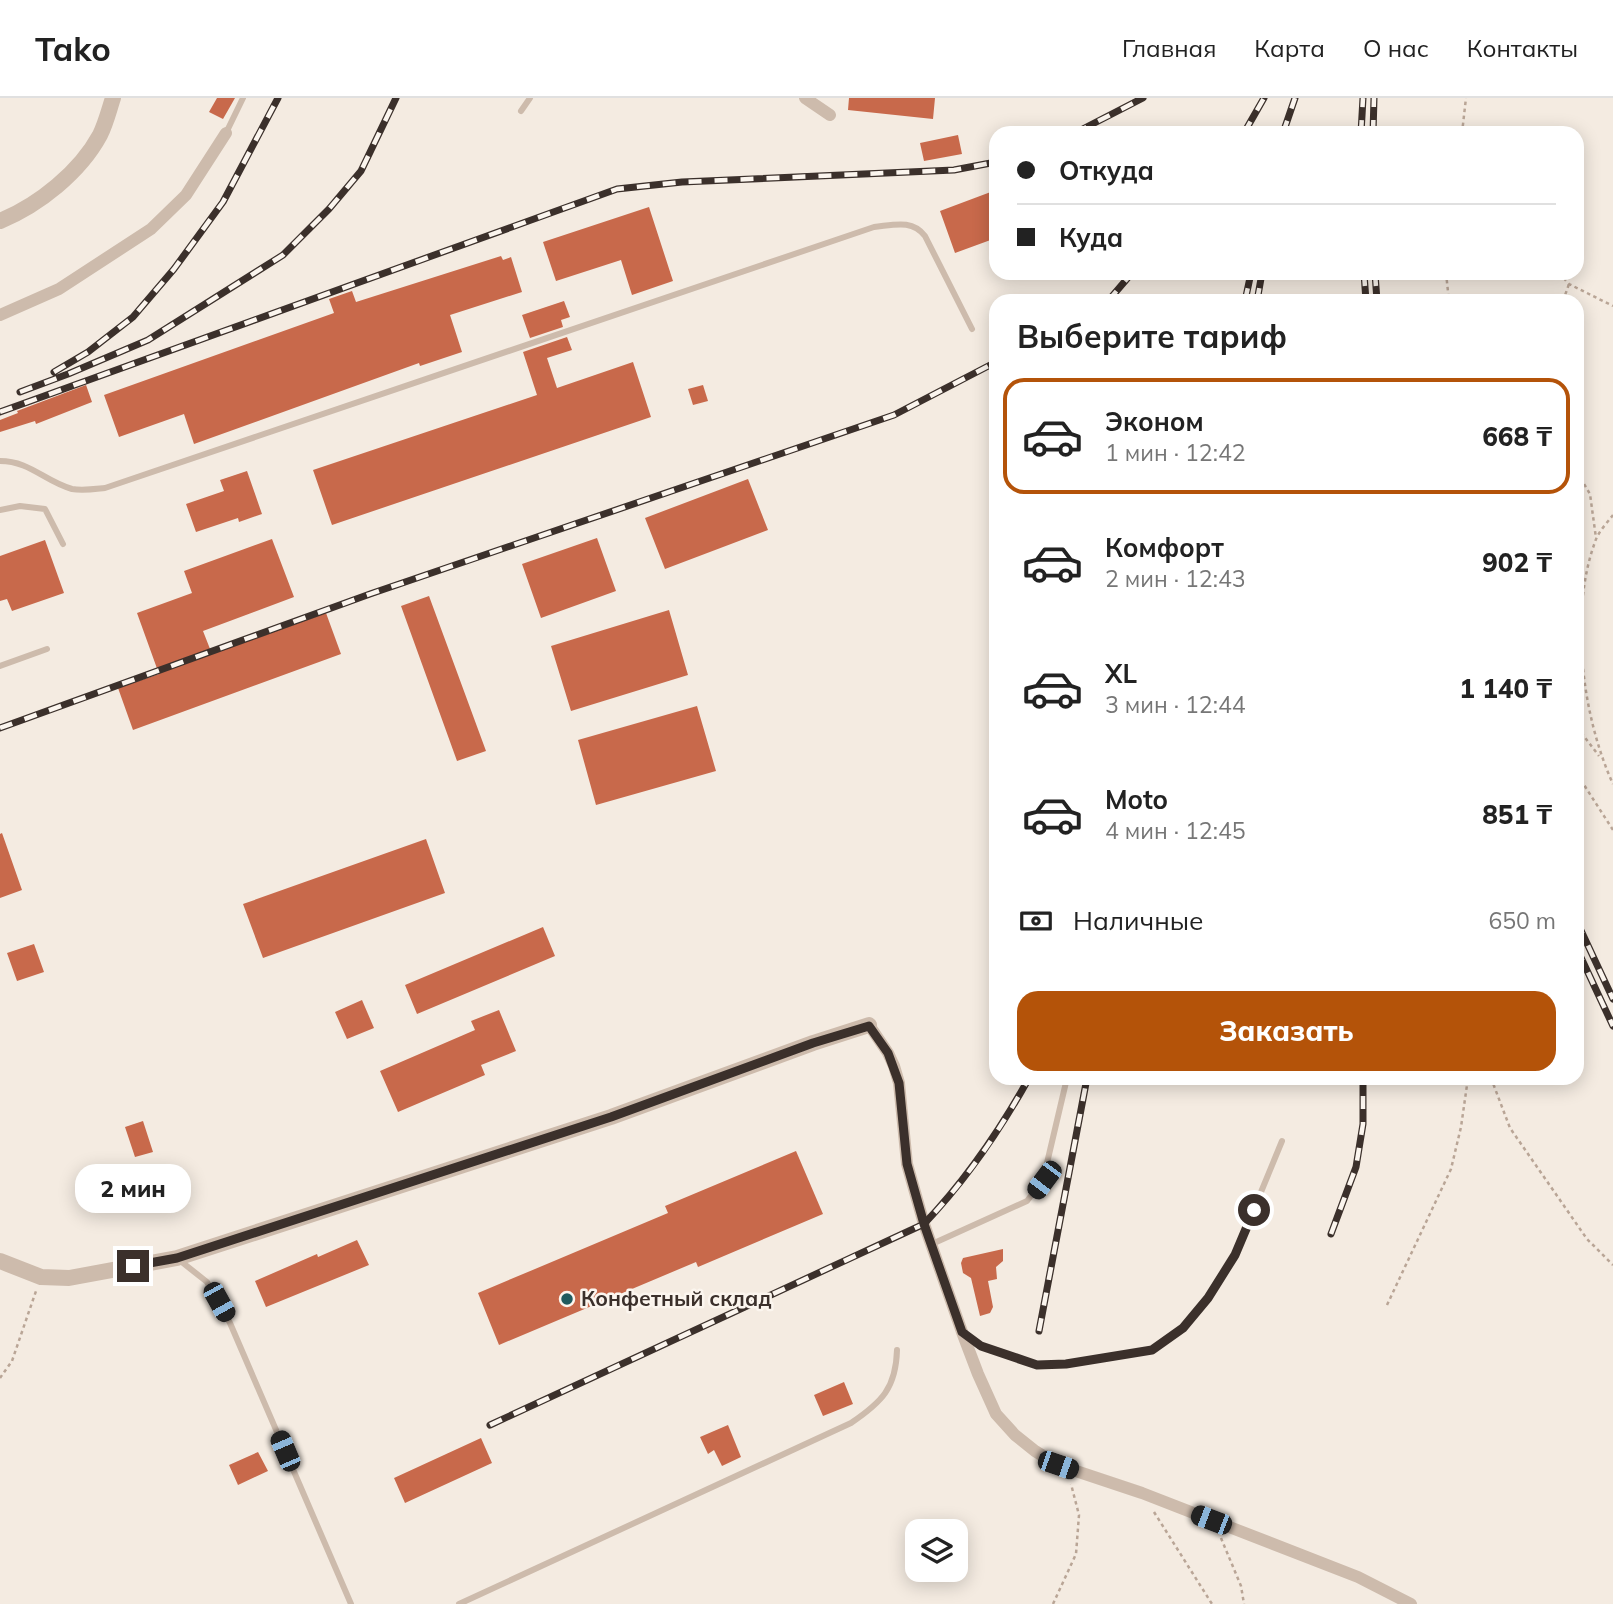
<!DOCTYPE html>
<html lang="ru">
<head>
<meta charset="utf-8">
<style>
	body { margin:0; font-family:Mulish,sans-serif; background:#f2f2f2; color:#222; height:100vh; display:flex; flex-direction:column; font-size:26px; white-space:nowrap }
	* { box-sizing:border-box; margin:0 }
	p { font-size:23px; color:#767676 }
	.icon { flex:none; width:38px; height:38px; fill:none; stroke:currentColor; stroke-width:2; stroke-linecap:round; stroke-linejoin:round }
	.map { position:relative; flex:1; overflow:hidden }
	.details { position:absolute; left:989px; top:196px; width:595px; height:791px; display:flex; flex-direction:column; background:#fff; border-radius:21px; box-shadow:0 4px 18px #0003 }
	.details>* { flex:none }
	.hud { position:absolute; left:989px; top:28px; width:595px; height:154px; border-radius:21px; box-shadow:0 4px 18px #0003; display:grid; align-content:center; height:154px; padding:0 28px; background:#fff }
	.buttons { position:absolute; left:905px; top:1421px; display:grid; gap:14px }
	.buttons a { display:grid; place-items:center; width:63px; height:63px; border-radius:14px; background:#fff; box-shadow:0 4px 18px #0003; font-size:35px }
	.end { position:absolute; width:32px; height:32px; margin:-16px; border:9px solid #3b302b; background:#fff; box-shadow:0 0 0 4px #fff }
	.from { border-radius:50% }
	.bubble { position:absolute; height:49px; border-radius:21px; background:#fff; box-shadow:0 4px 18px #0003; font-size:23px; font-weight:800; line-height:49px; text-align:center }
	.car { position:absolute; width:21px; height:42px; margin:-21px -10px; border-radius:9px; box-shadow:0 0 5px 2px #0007; background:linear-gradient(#222 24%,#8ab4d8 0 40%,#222 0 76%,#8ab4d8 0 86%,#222 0) }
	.hud b { display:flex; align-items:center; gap:24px; height:66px; font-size:26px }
	.hud b+b { border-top:2px solid #e0e0e0 }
	.hud i { width:18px; height:18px; background:#222 }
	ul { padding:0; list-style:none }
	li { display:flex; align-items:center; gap:21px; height:116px; margin:0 14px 10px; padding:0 14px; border:4px solid transparent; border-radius:21px }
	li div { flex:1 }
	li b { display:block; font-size:26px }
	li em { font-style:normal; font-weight:800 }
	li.current { border-color:#b45309 }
	li>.icon { width:63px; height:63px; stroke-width:1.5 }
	h2 { padding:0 28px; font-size:32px; line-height:84px }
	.pay { display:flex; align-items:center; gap:18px; height:77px; padding:0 28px; font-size:26px }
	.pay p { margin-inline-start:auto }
	.button { display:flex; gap:14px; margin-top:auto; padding:14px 28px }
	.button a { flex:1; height:80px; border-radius:21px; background:#b45309; color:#fff; font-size:28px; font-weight:800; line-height:80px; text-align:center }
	header { display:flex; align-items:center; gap:42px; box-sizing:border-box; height:98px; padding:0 35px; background:#fff; border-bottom:2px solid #e0e0e0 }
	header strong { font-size:33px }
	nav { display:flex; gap:38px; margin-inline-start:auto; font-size:24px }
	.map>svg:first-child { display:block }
</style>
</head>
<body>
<header>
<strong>Tako</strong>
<nav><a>Главная</a><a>Карта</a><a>О нас</a><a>Контакты</a></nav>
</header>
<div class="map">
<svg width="1613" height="1506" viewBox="0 0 1613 1506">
	<rect width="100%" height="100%" fill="#f4ebe1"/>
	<path fill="#c8694b" d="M 217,0 L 235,0 L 223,21 L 209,14 Z
		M 849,0 L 935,0 L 933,21 L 848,12 Z
		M 958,37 L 962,56 L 924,63 L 920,45 Z
		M 996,92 L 996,140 L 955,155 L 940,113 Z
		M 649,109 L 673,183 L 632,197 L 621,162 L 556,183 L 543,144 Z
		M 501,158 L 503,162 L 511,159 L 522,194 L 450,217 L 462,254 L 420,268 L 419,265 L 194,346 L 184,316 L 119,339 L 104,297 L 334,215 L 329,201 L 352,193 L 356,204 Z
		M 564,203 L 570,219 L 561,222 L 563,229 L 530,240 L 522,217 Z
		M 567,239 L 572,252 L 547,260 L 557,290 L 633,264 L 651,319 L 332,427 L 313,372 L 537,297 L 523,254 Z
		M 86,287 L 92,304 L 36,326 L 35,323 L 0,334 L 0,322 L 18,315 L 17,313 Z
		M 703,287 L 708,303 L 693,307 L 688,291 Z
		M 247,373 L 262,416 L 239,424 L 238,420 L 196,434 L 186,406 L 224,393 L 220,382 Z
		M 748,381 L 768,432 L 665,471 L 645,420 Z
		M 597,440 L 616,493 L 541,520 L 522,466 Z
		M 272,441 L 294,499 L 203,533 L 212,556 L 326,515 L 341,556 L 133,632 L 118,590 L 159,576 L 137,515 L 192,495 L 184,473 Z
		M 45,442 L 64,495 L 12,513 L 7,501 L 0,503 L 0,458 Z
		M 429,498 L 486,653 L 457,663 L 401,508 Z
		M 669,512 L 688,577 L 571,613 L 551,548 Z
		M 697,608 L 716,673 L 596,707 L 578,642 Z
		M 2,735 L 22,792 L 0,800 L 0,736 Z
		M 426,741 L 445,795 L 263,860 L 243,806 Z
		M 543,829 L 555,858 L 417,916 L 405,887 Z
		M 34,846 L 44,874 L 17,883 L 7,855 Z
		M 362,902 L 374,930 L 347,941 L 335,914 Z
		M 499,912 L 516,953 L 481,967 L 485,977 L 398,1014 L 380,973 L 475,932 L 471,923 Z
		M 143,1023 L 153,1054 L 135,1059 L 125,1029 Z
		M 796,1053 L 823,1116 L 698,1169 L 696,1164 L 499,1247 L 478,1195 L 668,1115 L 665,1108 Z
		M 357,1142 L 369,1167 L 266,1209 L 255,1183 L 317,1156 L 318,1159 Z
		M 1003,1151 L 1003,1163 L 996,1169 L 997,1181 L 988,1183 L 993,1209 L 990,1215 L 980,1218 L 971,1180 L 963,1175 L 961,1165 L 963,1160 Z
		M 844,1284 L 853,1306 L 823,1318 L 814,1297 Z
		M 728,1327 L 741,1359 L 722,1368 L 714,1352 L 708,1356 L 700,1339 Z
		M 481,1340 L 492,1365 L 405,1405 L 394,1380 Z
		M 258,1354 L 268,1373 L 238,1387 L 229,1367 Z"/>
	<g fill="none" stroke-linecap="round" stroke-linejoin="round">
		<path stroke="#b9a596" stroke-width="2.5" stroke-dasharray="3.5 3.5" stroke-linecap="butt" d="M 1462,35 L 1466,0
			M 1446,175 L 1449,203
			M 1559,175 L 1569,186 L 1613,208
			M 1563,203 L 1569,186
			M 1577,374 L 1590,396 L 1596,440
			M 1613,417 C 1607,425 1598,434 1595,444 C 1569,515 1582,618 1613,686
			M 1577,492 L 1584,481
			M 1577,629 L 1599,658
			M 1577,676 L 1613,732
			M 1491,980 L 1510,1030 L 1587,1141 L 1613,1167
			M 1387,1207 L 1451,1071 L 1461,1029 L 1468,980
			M 0,1280 L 12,1263 L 36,1193
			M 1154,1414 L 1212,1506
			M 1221,1440 L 1241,1488 L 1244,1506
			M 1053,1506 L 1076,1456 L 1079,1417 L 1071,1386"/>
		<path stroke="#cdbbac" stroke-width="6" d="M 521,13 L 530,0
			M 226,35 L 243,0
			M 0,363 C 30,363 44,383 72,391 C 83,393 95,391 105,390 L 874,129 C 894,127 912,121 925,138 L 972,231
			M 0,412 L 20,408 L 45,411 L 63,446
			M 0,568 L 47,551
			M 932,1146 L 1027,1103 L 1043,1082 L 1067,980
			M 178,1161 L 207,1184 L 230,1225 L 351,1506
			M 966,1237 L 981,1248 L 1037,1267 L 1066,1266 L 1152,1252 L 1183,1230 L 1208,1200 L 1235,1157 L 1282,1043
			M 459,1506 L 851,1325 C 882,1304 896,1290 897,1252"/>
		<path stroke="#cdbbac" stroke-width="12" d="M 805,0 L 830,17
			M 0,217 L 59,191 L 151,131 L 186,97 L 226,35
			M 869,927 L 888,955 L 894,968 L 899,985 L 907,1066 L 924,1126 L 962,1234 L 978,1276 L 996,1316 L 1015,1337 L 1035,1353 L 1058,1367 L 1142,1395 L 1358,1479 L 1411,1506"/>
		<path stroke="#cdbbac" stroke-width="16" d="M 0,123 C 39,107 80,74 100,37 C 106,25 109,12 113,0
			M 0,1163 L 41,1179 L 69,1180 L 177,1160 L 611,1019 L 813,945 L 869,927"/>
		<defs>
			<path id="rail" d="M 1075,35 L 1143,0
				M 1244,35 L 1264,0
				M 1283,35 L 1295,0
				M 1361,35 L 1363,0
				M 1373,35 L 1374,0
				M 1364,175 L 1366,203
				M 1375,175 L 1377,203
				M 1108,203 L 1132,175
				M 1245,203 L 1251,175
				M 1257,203 L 1262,175
				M 54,274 L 88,254 L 133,219 L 174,171 L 223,104 L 278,0
				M 20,294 L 68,276 L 148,242 L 283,157 L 329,111 L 361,73 L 396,0
				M 0,314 L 617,91 L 682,84 L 954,72 L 996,64
				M 0,630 L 370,496 L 894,317 L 996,264
				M 1577,824 L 1613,901
				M 1577,851 L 1613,928
				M 1331,1136 L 1356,1069 L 1363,1026 L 1363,980
				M 1039,1233 L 1087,980
				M 490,1327 L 924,1126 C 967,1081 999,1034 1029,980"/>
		</defs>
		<use href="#rail" stroke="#3b302b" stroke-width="7"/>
		<use href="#rail" stroke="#fbf5ee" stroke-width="4.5" stroke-dasharray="13" stroke-linecap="butt"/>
	</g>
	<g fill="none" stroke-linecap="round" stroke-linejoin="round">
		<path stroke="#3b302b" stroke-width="9" d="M 133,1168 L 177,1160 L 611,1019 L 813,945 L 869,928 L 888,955 L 899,985 L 907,1066 L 924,1126 L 962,1234 L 981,1248 L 1037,1267 L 1066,1266 L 1152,1252 L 1183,1230 L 1208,1200 L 1235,1157 L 1254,1112"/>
	</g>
	<circle fill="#1f5a5e" stroke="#fbf5ee" stroke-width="2.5" cx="567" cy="1201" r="7"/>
	<g text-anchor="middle" stroke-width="5" stroke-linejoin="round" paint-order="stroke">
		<g font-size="21" font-weight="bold" fill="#3b302b" stroke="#fbf5ee" text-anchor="start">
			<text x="581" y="1208">Конфетный склад</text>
		</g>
	</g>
</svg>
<div class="buttons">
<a><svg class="icon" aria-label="layers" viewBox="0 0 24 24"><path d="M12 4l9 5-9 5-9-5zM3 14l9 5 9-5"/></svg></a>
</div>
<i class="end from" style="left:1254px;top:1112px"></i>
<i class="end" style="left:133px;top:1168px"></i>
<div class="bubble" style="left:75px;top:1066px;width:116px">2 мин</div>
<i class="car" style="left:1044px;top:1082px;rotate:217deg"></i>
<i class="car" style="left:219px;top:1204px;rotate:151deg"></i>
<i class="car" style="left:285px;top:1353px;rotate:337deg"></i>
<i class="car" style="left:1058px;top:1367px;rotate:109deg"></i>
<i class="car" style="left:1211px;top:1422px;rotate:291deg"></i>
<div class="hud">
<b><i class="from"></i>Откуда</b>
<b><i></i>Куда</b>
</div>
<section class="details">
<h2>Выберите тариф</h2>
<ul>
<li class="current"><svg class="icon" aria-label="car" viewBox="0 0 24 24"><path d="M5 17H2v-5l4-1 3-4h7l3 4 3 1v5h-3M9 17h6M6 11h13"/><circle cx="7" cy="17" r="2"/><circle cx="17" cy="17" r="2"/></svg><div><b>Эконом</b><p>1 мин · 12:42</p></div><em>668 ₸</em></li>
<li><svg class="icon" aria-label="car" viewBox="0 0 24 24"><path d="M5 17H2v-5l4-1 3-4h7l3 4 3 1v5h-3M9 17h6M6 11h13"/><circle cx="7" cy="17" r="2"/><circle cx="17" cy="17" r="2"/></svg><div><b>Комфорт</b><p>2 мин · 12:43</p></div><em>902 ₸</em></li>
<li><svg class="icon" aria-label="car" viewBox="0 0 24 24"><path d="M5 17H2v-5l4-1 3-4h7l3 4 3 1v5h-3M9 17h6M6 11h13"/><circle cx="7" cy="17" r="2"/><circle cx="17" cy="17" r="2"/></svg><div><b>XL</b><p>3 мин · 12:44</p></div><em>1 140 ₸</em></li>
<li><svg class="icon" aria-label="car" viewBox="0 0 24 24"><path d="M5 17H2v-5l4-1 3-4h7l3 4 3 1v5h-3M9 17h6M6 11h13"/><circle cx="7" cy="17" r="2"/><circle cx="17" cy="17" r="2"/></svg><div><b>Moto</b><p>4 мин · 12:45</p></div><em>851 ₸</em></li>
</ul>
<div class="pay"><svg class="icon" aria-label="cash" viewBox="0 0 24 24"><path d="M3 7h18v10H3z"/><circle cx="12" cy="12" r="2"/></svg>Наличные<p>650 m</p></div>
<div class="button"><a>Заказать</a></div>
</section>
</div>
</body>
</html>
